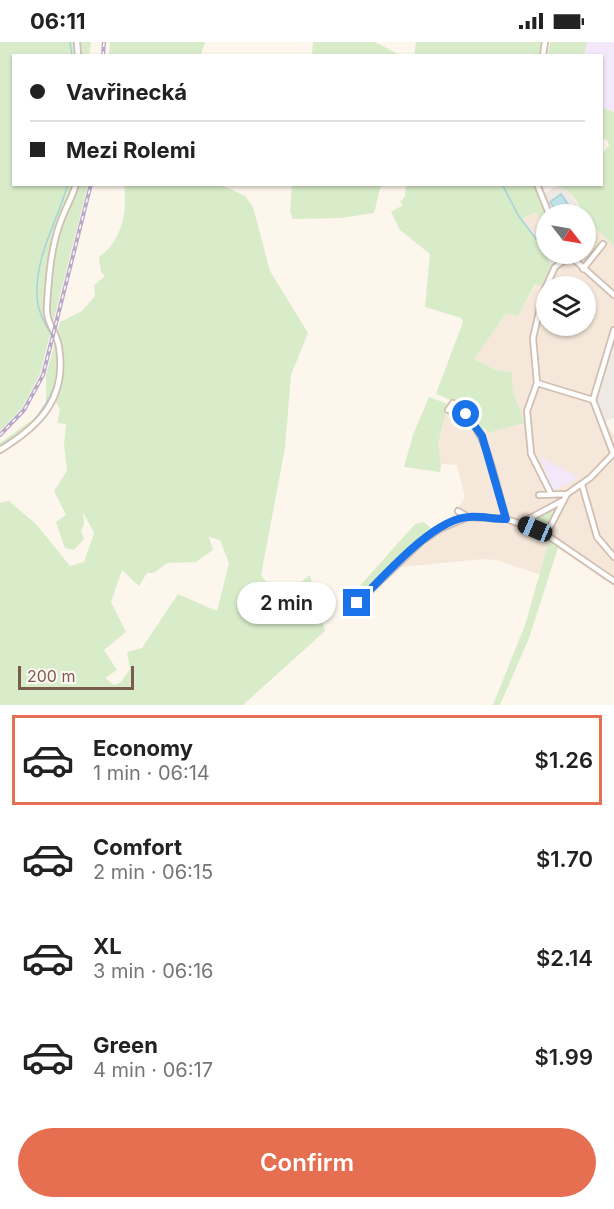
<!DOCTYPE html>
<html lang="en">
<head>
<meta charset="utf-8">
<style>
	body { margin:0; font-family:Inter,sans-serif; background:#f6f6f6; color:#222; height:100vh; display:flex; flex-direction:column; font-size:22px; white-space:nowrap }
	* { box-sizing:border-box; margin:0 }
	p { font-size:20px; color:#767676 }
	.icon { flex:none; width:33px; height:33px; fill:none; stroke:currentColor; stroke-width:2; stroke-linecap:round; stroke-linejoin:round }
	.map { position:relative; height:663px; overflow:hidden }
	.drawer { display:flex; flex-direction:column; background:#fff; flex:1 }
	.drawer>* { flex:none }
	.banner { position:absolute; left:12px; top:12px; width:591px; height:132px; border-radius:0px; box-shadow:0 2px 4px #0004; display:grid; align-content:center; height:132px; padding:0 18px; background:#fff }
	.needle { width:39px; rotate:121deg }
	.controls { position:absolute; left:536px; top:162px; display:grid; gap:12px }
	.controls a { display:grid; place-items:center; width:60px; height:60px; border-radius:50%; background:#fff; box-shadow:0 2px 4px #0004; font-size:30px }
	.scale { position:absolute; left:18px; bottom:15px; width:116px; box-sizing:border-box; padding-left:6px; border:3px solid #7a5c4d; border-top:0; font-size:16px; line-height:21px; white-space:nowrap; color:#7a5c4d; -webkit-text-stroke:4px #fffaf3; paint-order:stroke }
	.end { position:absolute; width:27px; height:27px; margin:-14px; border:8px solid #1a73e8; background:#fff; box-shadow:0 0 0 3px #fff }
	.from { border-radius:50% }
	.bubble { position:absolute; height:42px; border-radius:21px; background:#fff; box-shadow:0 2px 4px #0004; font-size:20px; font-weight:600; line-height:42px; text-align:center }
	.car { position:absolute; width:18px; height:36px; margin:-18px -9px; border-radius:8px; box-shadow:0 0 4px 2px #0007; background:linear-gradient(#222 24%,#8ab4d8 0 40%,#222 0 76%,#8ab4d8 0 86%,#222 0) }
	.banner b { display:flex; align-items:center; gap:21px; height:57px; font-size:22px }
	.banner b+b { border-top:2px solid #e0e0e0 }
	.banner i { width:15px; height:15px; background:#222 }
	ul { padding:10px 0 0; list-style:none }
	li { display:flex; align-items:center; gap:18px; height:90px; margin:0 12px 9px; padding:0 6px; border:3px solid transparent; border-radius:0px }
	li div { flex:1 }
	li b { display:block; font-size:22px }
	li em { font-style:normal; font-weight:600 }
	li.selected { border-color:#e76f51 }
	li>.icon { width:54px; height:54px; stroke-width:1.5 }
	.action { display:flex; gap:12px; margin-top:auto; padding:12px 18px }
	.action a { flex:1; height:69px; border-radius:36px; background:#e76f51; color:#fff; font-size:24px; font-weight:600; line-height:69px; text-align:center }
	.status { display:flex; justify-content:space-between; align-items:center; height:42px; padding:0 30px; background:#fff; direction:ltr }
	.status svg { height:16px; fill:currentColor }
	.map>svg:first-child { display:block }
</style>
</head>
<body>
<div class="status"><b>06:11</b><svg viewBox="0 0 49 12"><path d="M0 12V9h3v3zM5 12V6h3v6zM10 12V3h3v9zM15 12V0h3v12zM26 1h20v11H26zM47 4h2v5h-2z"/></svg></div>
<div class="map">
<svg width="614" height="663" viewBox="0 0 614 663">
	<rect width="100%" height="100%" fill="#fdf6ec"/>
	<path fill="#f5e8da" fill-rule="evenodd" d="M 550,168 L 553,172 L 546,172 L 546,209 L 522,177 L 536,170 L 541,177 Z
		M 591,182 L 614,204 L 614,298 L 596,350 L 601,373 L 614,393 L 614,542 L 604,538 L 549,499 L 541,532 L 538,532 L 496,518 L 484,517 L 402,525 L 395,522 L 420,498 L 446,481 L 463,474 L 456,470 L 465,455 L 457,423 L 441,422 L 438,402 L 448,362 L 452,357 L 488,391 L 525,381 L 513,350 L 512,330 L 496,328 L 474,317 L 506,272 L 518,274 L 536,242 L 543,243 L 556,217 L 548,212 L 585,212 L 585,189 ZM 546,244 L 585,244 L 585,284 L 546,284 Z"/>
	<path fill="#efe9e4" d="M 558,143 L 567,146 L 583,172 L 553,172 L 544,152 Z
		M 614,298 L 614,376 L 607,378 L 607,384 L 598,367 L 596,350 Z"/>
	<path fill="#f3e8fa" d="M 587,0 L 614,0 L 614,70 L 602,65 L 602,14 L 584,14 Z
		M 539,414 L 574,433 L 577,437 L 552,449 Z"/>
	<path fill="#d8ecc9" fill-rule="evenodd" d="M 0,0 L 91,0 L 89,13 L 14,14 L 14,142 L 88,143 L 40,332 L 22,366 L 0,389 Z
		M 110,0 L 205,0 L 201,13 L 109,14 Z
		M 313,0 L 375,0 L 400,13 L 312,13 Z
		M 416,0 L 542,0 L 540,13 L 414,14 Z
		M 550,0 L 587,0 L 584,13 L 548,13 Z
		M 602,65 L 614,70 L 614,204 L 591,182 L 585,189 C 585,171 576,151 558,143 L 602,142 L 602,113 L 609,103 L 607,98 L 602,96 Z
		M 124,143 L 221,143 L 245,154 L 253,165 L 270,229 L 308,291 L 291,333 L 285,406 L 261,533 L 279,557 L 310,533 L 325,589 L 243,663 L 0,663 L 0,461 L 9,459 L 37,483 L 70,524 L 84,520 L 94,491 L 83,470 L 84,482 L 81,489 L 84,497 L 74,508 L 65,506 L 56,480 L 66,473 L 54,449 L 67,429 L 64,403 L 66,382 L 57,381 L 60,368 L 55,358 L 62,324 L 60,295 L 57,291 L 60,280 L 82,269 L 95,254 L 94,243 L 105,234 L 101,230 L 99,215 C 122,199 128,169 124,143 ZM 209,495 L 220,498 L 229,521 L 217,569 L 178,552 L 142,606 L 127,610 L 130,627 L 121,640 L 114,643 L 105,636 L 117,628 L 104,608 L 126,590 L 111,560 L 122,528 L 139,544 L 147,531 L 154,531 L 167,521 L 196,520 L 213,508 Z
		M 292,143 L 292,142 L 381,143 L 374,171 L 341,176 L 293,177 L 290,170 Z
		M 406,143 L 535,143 L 546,172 L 540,177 L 536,170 L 522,177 L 550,214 L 548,218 L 552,225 L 543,244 L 535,242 L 518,274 L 506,272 L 474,317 L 496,328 L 512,330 L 513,350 L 525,381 L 488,391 L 486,387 L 482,388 C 468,371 457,359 436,352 L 463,280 L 461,276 L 425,265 L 430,212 L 400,188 L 391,170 L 403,163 L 400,160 L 405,154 Z
		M 55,301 L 58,305 C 57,364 47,372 0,405 L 0,401 L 36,375 L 46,362 L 46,332 Z
		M 429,355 L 448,362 L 438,402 L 441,422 L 440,430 L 404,425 L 413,393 Z
		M 559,461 L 548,486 L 543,488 L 525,482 Z
		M 424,480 L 434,489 L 363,552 L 358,546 L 415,482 Z
		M 549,499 L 558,506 L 529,596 L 500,663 L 493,663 L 525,583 Z"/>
	<path fill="#bfe3e8" stroke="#a5d3da" stroke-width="1.5" d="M 561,152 L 575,172 L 558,172 L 550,160 Z"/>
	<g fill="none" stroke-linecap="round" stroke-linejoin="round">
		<path stroke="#a5d3da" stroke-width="1.5" d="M 70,0 L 72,14
			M 502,142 L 518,173 L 546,210
			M 547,212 L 549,214
			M 550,244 L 555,231
			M 541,274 L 546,257
			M 29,384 C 49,362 70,326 53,296 C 42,276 36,268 37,244 C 39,207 58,177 68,142
			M 0,404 L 25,388"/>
		<defs>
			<path id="minor" d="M 77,0 L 78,14
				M 543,14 L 545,0
				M 537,142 L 549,172
				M 568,212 L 614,253
				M 583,227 L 603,202
				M 537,341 L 593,358
				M 448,368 L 453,361 C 489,387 494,437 506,477
				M 0,408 C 41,383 67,356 59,305 C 56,287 45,282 47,262 C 49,233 51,203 62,176 C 66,165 73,154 76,142
				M 613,411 L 593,358 L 614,288
				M 582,443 L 597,495 L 614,515
				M 551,452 L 531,412 L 527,369 L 537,341 L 533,296 L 544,249 L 555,225 L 569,215
				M 539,453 L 567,452
				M 458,469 L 468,475
				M 521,481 L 562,459
				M 541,489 L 549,487 L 567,452 L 590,436 L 614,411
				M 357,561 L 421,500 L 440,487 L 468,475 L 506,477 L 541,489 L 614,539"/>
		</defs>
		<use href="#minor" stroke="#d1beb0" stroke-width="8"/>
		<use href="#minor" stroke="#fff" stroke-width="4.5"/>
		<defs>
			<path id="rail" d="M 103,14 L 104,0
				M 0,393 L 24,368 L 43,333 L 91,142"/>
		</defs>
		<use href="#rail" stroke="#b9a8c9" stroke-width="4"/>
		<use href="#rail" stroke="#fffaf3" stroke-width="1.5" stroke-dasharray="4.5" stroke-linecap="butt"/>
	</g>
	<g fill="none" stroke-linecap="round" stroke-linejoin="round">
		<path stroke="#1a73e8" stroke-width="8" d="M 357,561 C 383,536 432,477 469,475 C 481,474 494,477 506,477 L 482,394 L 466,372"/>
	</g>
</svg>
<div class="controls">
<a><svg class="needle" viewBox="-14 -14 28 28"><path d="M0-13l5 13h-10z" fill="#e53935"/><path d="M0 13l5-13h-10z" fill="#767676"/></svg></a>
<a><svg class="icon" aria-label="layers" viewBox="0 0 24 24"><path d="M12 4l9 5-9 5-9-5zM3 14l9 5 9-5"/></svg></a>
</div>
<div class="scale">200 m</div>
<i class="end from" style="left:466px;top:372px"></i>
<i class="end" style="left:357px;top:561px"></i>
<div class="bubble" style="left:237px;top:540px;width:99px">2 min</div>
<i class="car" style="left:535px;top:487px;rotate:293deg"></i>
<div class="banner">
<b><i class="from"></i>Vavřinecká</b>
<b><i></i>Mezi Rolemi</b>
</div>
</div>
<section class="drawer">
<ul>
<li class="selected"><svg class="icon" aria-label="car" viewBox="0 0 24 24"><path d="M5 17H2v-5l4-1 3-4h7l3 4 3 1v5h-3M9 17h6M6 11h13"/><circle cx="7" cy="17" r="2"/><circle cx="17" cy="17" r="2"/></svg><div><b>Economy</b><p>1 min · 06:14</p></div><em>$1.26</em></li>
<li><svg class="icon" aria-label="car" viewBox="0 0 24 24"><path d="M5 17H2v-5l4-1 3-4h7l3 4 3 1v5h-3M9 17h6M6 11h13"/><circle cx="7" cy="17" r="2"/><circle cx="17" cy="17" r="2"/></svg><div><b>Comfort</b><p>2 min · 06:15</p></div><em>$1.70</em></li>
<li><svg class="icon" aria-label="car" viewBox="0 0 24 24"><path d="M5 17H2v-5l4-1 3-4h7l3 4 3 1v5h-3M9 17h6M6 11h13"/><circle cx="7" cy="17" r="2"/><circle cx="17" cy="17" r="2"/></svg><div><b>XL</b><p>3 min · 06:16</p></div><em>$2.14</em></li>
<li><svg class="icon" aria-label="car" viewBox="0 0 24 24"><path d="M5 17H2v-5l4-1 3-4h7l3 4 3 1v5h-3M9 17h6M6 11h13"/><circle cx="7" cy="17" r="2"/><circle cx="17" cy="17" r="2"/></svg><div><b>Green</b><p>4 min · 06:17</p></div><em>$1.99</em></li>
</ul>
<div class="action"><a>Confirm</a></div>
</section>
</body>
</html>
